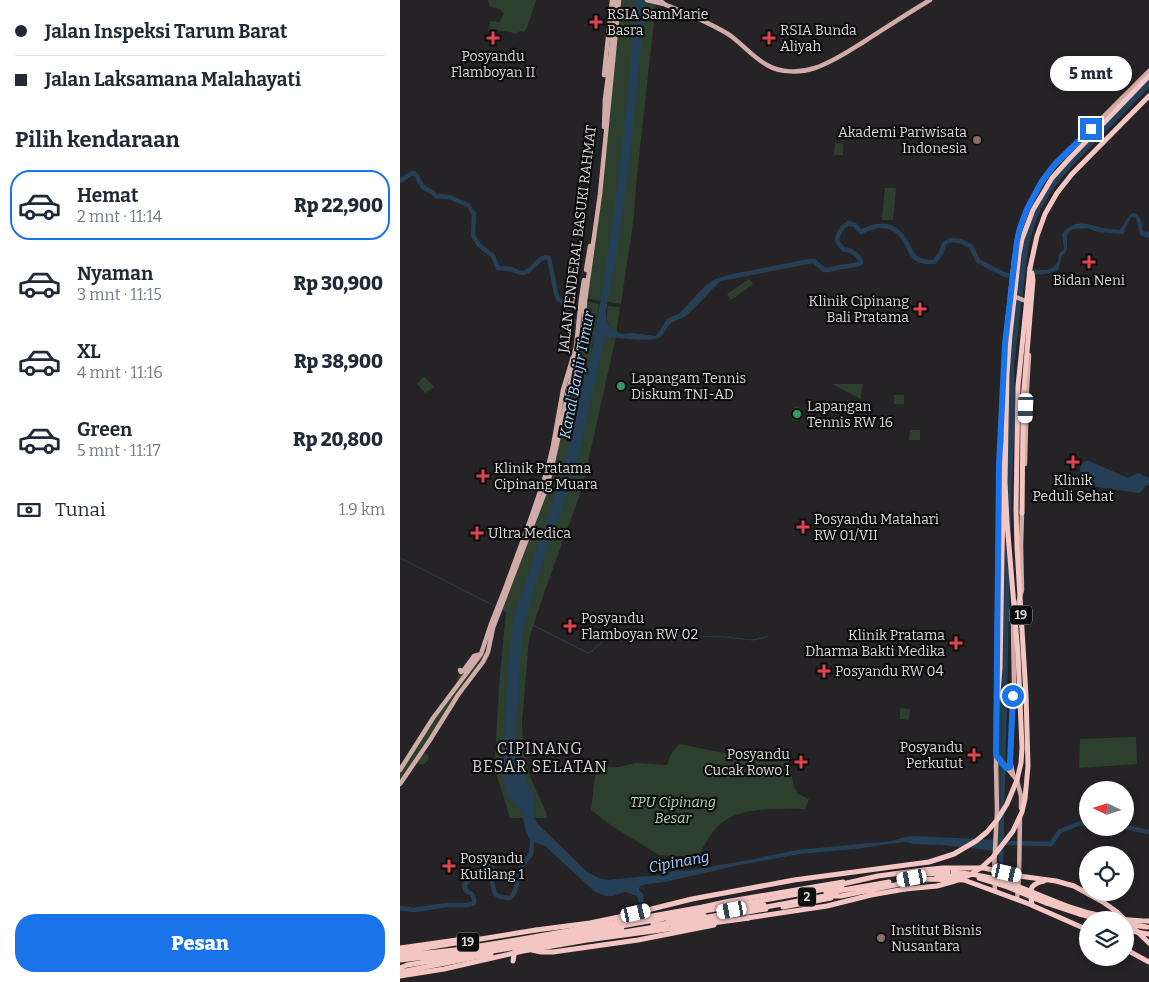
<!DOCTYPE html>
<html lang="id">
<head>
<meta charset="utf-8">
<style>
	body { margin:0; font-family:Bitter,serif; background:#f2f2f3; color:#1f2937; height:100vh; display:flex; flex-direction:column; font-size:19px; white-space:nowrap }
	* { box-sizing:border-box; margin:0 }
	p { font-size:16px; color:#747a83 }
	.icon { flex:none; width:28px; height:28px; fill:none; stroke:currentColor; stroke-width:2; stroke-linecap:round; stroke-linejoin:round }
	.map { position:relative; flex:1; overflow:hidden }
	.side { display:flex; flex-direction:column; background:#fff; width:400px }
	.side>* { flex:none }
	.hud { display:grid; align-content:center; height:110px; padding:0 15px; background:#fff }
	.needle { width:32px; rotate:274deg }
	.tools { position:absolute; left:679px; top:781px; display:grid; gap:10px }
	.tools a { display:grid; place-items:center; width:55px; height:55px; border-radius:50%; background:#fff; box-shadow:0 2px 8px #0003; font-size:25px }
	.end { position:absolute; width:22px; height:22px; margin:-11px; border:6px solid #1a73e8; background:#fff; box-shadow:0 0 0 2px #fff }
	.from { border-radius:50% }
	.bubble { position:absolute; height:35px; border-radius:18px; background:#fff; box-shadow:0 2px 8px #0003; font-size:16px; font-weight:800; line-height:35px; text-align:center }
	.car { position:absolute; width:15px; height:30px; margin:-15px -8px; border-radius:6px; box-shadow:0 0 4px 1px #0007; background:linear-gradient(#fff 24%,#345 0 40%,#fff 0 76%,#345 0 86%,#fff 0) }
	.hud b { display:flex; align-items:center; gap:18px; height:48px; font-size:19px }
	.hud b+b { border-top:1px solid #e0e1e3 }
	.hud i { width:12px; height:12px; background:#1f2937 }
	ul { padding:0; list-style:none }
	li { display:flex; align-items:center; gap:15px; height:70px; margin:0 10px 8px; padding:0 5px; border:2px solid transparent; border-radius:20px }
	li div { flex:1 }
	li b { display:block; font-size:19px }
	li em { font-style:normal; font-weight:800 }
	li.current { border-color:#1a73e8 }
	li>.icon { width:45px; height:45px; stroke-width:1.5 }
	h2 { padding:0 15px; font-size:22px; line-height:60px }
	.pay { display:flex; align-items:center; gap:12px; height:55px; padding:0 15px; font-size:19px }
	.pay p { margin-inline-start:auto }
	.button { display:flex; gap:10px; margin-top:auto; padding:10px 15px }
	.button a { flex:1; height:58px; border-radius:20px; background:#1a73e8; color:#fff; font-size:20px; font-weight:800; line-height:58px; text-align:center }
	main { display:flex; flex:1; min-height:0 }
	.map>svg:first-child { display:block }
</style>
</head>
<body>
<main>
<section class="side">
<div class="hud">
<b><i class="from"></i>Jalan Inspeksi Tarum Barat</b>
<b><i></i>Jalan Laksamana Malahayati</b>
</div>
<h2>Pilih kendaraan</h2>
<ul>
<li class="current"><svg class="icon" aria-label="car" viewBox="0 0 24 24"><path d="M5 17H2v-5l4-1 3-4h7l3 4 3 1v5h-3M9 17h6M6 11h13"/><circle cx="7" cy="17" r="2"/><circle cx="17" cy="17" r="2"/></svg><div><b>Hemat</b><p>2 mnt · 11:14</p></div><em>Rp 22,900</em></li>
<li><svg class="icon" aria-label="car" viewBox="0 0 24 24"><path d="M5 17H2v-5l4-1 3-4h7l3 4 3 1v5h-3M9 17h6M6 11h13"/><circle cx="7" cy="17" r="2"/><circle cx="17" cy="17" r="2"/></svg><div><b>Nyaman</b><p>3 mnt · 11:15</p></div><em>Rp 30,900</em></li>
<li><svg class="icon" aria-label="car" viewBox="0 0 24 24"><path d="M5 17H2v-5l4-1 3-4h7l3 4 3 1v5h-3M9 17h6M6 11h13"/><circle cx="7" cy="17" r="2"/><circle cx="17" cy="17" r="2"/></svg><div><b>XL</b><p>4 mnt · 11:16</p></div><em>Rp 38,900</em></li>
<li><svg class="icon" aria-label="car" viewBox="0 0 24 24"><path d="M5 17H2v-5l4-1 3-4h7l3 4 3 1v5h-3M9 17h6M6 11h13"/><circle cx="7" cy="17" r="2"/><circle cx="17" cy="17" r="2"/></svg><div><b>Green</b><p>5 mnt · 11:17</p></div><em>Rp 20,800</em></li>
</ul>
<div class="pay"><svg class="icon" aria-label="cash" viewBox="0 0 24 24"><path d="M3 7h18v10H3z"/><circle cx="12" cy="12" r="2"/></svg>Tunai<p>1.9 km</p></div>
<div class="button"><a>Pesan</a></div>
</section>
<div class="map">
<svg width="749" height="982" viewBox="0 0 749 982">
	<rect width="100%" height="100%" fill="#252326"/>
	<path fill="#2d402e" d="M 88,0 L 136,0 L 127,28 L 124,32 L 120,31 L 116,34 L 110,32 L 89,29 L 90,21 L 100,22 L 104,13 L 99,9 L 90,7 Z
		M 220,0 L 247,0 L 256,3 L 236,184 L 234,216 L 221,304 L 185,298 L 191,261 Z
		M 435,143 L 443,144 L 443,155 L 434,155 Z
		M 485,188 L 496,188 L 493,220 L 482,220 Z
		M 349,279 L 353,284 L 331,300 L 327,294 Z
		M 185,301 L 199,304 L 189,366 L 183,379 L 179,397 L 196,374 L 205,337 L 211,337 L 211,328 L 206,319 L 208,306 L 220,307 L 215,341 L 185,476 L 179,497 L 144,593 L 129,638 L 122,722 L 123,742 L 126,763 L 131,779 L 146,812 L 147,818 L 110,818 L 97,776 L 95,760 L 99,687 L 106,612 L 100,609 L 145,489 L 183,335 Z
		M 24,376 L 34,387 L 25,393 L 17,384 Z
		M 432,384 L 463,384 L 461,396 L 461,399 Z
		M 494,395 L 504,395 L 504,404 L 494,404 Z
		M 395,406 L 402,409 L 398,421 L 392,420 Z
		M 510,430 L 520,430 L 520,440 L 509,440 Z
		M 601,585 L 604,585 L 600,820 L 599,840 L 596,840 L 598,763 L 600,762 L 596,755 Z
		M 90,629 L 88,652 L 23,752 L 28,755 L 29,759 L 23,765 L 15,762 L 0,784 L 0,770 L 60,680 L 58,681 L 57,679 L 60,670 L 60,671 L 74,656 L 81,654 Z
		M 500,708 L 510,709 L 509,720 L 500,719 Z
		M 736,737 L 737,764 L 679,768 L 680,739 Z
		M 279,744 L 339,756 L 389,761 L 394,787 L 398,794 L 409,799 L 405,809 C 380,809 339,806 319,825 C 311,832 303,848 298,857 L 259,855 L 212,826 L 191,810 L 196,767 L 219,767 L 236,763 L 267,765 L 271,754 Z"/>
	<path fill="#253f56" d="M 235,0 L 246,0 L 232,139 L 217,255 L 206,311 L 206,319 L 209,325 L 211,328 L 221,334 L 232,333 L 256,336 L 267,319 L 280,313 L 305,286 L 315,279 L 328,275 L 408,259 L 416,259 L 414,263 L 321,281 C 309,291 300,304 288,314 C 283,318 276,320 271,323 C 266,327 264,335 259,338 C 251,342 218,338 209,337 L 205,338 L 193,391 L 190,400 L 188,415 L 175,473 L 170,488 L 148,546 L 125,621 L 122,638 L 119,672 L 119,696 L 115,732 L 116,748 L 129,787 L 134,794 L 133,813 L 137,823 L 187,872 L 199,878 L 208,880 L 217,879 L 248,876 C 263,878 272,867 286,871 L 354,859 L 397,850 L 491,841 L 505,837 L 514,836 L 599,840 L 600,820 L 606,483 L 609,422 L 608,396 L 611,333 L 622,250 L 630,221 L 655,177 L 749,77 L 749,88 C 729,108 709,128 689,149 C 674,164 658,180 647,199 C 637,214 632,232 628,249 L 614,366 L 615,408 L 612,483 L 603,868 L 599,868 L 598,848 L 596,851 L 541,845 L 513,844 L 506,842 L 488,844 L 455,849 L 399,854 L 335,866 L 265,882 L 248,884 L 240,886 L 239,890 L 243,894 L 244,902 L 239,903 L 237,896 C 234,895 229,893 225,892 C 221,892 218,895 213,896 C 207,897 199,894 194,891 L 145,846 L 131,841 L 126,832 L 123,818 L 123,813 L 107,794 L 103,778 L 103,766 L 108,665 L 114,615 L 154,499 L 172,436 L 179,398 L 183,379 L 190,361 L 199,307 L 201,299 L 218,180 L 228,89 Z
		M 734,213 C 742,215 741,224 743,231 L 749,232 L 749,238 L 740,235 L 736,218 L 731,217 L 725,229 L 724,233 L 722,234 L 697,232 L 687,228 L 673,229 L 669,232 L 667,235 L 667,249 L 665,253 L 662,256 L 658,270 C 646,275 639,275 626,274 L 627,269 L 648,270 L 652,268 L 658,262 L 659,254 L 664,249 L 662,234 C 677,216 690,226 708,229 C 712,229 716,229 720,230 L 727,219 L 731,214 Z
		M 685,461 L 689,461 L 728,478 L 738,473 L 749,478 L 749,485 L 745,486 L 742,491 L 739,493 L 697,487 L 683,481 C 680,475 678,465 685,461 Z"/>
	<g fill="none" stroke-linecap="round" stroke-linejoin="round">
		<path stroke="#253f56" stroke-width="1" d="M 0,558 L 97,607
			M 103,610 L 115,616
			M 125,621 L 188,653 L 191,652 L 206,638 L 211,635 L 324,637 L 353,640 L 367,637"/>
		<path stroke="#253f56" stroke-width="4.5" d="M 0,180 L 2,180 L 10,174 L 14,173 L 17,176 L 19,181 L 23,187 L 33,193 L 36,196 L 49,197 L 68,205 L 74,214 L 73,235 L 75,239 L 79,245 L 93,256 L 98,268 C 102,268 106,269 110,269 C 116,270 120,275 126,272 C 135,268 139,255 149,258 L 156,293 L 158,299 L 164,303 L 169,312 L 169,317 L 192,334 L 200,334
			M 409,261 L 414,261 L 424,270 C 430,270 434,269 440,267 C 449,266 451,267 461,263 L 459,257 L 451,251 L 443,249 L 437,241 C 438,232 441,228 448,223 L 455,225 L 461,232 C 481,222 496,223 507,244 C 510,250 512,257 519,260 C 523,262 529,262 534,262 L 541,253 L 544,244 L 550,240 L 560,241 L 571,246 L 578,261 L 603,274 L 615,277
			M 725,827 L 749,832
			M 698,828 C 706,830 713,830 721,828
			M 602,843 L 651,844 L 660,831 L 681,823 L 688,825
			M 0,908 L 14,910 L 47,905 L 68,905 L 74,903 L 74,899 L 72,894 L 66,891 L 64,885 L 89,862 L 92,867 L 91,878 L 95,894 L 101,897 L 110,898 C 117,891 118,884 116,874 L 131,854 L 132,843 L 135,836"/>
		<path stroke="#d1aba8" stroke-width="4.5" d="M 247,0 L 264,4
			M 259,0 L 266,5 C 288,14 311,23 331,36 C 343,45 354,58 367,65 C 380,73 400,73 415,68 C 433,62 449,51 465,41 C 487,27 508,13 530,0
			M 208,75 L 204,75 L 212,0
			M 204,127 L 205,99 L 210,61
			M 186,270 L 190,246
			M 613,296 L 628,302
			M 625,464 L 627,389 L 629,355
			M 615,613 L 622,590 L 621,546 L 622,512
			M 60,670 L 61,672 L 63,671 L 74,656 L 81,654
			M 597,677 L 597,624 L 600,457 L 605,344 L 614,260 L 620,227 L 627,209 L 638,188 L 654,166 L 749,71
			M 597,756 L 617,780 L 621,796 L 621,808
			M 0,770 L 33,718 L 81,654 L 91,624 L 106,586 L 132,515 L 147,471 L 153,446 L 163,390 L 176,347 L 181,299 L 184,280
			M 613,774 L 610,760 L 614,686 L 613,623
			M 0,784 L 30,740 L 58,695 L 83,662 L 88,652 L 93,628 L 148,484 L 159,435 L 169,387 L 183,335 L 185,301 L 200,194 L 213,61
			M 595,891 L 594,870 L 597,811 L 596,766 L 597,697
			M 617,899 L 619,879 L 620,816"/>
		<path stroke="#f4c6c3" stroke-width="5" d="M 630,268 L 637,236 L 645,214 L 657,193 L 672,174 L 749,96
			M 622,513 L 623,418
			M 597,699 L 598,693 L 600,669 L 604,446
			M 514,874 L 548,872
			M 537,876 L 562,876
			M 438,885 L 478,876 L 523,870 L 543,868 L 584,868 L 619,876 L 656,881 L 674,886 L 703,902 L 717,912 L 749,943
			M 426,893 L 489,882
			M 646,903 L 679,914 L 703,920
			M 632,905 C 630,892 628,884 644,881
			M 383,907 L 431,898
			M 361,908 L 425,896 L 441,896 L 524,879 L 564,880 L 629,904 L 688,930
			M 328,911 L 364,905
			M 302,918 L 330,913
			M 347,918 L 427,906 L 471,895 L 505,889
			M 745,921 L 749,921
			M 268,922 L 304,915
			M 221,926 L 442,886
			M 218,933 L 267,925
			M 0,948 L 64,939
			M 61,949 L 122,939 L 303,907
			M 725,949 L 749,962
			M 132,950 L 141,952 L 153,952 L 238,940 L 314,925
			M 0,952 L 136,930
			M 0,956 L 27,953
			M 113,961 L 115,950
			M 0,972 L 91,954"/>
		<path stroke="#d1aba8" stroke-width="4.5" d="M 210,61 L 216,0
			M 213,61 L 219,0"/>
		<path stroke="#f4c6c3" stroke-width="5" d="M 623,418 L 623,400 L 633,280 L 632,273
			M 553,872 C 572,874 589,876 606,882 C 627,889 647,899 667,906 C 692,915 717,920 743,921
			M 579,878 L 605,886 L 646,903
			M 505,889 L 537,886 L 555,881 L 570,875 L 582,867 L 593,857 L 613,831 L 622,812 L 625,799 L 628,766 L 626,695 L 617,548 L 616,509 L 618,386 L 630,268
			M 294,913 L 303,907 L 325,902 L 443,882
			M 253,924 C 291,924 329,915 366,909
			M 725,924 L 747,927
			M 136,930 L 190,923 L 219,917 L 292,899 L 394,880 L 529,862 L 554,854 L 576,841 L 587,832 L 597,820 L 607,804 L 617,780 L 621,763 L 622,748 L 618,654 L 607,522 L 605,482 L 607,374 L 610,335 L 619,254 L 622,239 L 633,210 L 652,178 L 669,159 L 749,76
			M 725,930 L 749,934
			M 27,953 L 64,949
			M 0,960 L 52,954 L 221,926
			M 0,968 L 7,965 L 222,930
			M 0,976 L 44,969 L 123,951 L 187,940 L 349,918"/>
	</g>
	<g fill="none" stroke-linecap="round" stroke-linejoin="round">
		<path stroke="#1a73e8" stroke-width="6" d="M 613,696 L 610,763 L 610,767 L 606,768 L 596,755 L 599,465 L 605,344 L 617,241 L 620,228 L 627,209 L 642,181 L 655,164 L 691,129"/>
	</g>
	<g fill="#e0444e" stroke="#0e0d0e" stroke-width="2">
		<path d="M193.5 14.5h5v5h5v5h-5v5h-5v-5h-5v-5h5z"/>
		<path d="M90.5 30.5h5v5h5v5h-5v5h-5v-5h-5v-5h5z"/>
		<path d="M366.5 30.5h5v5h5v5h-5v5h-5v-5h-5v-5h5z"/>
		<path d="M686.5 254.5h5v5h5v5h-5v5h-5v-5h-5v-5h5z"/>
		<path d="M517.5 301.5h5v5h5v5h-5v5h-5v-5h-5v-5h5z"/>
		<path d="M670.5 454.5h5v5h5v5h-5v5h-5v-5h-5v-5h5z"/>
		<path d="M80.5 468.5h5v5h5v5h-5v5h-5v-5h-5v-5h5z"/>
		<path d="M400.5 519.5h5v5h5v5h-5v5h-5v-5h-5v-5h5z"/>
		<path d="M74.5 525.5h5v5h5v5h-5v5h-5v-5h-5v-5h5z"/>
		<path d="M167.5 618.5h5v5h5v5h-5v5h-5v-5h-5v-5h5z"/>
		<path d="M553.5 635.5h5v5h5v5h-5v5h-5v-5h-5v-5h5z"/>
		<path d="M421.5 663.5h5v5h5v5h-5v5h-5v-5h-5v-5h5z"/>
		<path d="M571.5 747.5h5v5h5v5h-5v5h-5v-5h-5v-5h5z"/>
		<path d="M398.5 754.5h5v5h5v5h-5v5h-5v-5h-5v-5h5z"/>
		<path d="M46.5 858.5h5v5h5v5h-5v5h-5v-5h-5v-5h5z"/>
	</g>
	<g fill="#8d6e63" stroke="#0e0d0e" stroke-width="2">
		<circle cx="577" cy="140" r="5"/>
		<circle cx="481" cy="938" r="5"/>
	</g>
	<g fill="#2e9e5b" stroke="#0e0d0e" stroke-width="2">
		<circle cx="221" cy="386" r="5"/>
		<circle cx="397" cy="414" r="5"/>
	</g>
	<g text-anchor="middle" stroke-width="4.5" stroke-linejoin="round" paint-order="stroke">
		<g fill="#0e0d0e" stroke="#9d9c9d" stroke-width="1">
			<rect x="610" y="605.5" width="22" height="19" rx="4"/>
			<rect x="398" y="887.5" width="18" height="19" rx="4"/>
			<rect x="57" y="932.5" width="22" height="19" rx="4"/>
		</g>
		<g font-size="12" font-weight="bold" fill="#dad9da">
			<text x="621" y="619">19</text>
			<text x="407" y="901">2</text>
			<text x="68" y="946">19</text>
		</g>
		<g font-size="14" fill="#dad9da" stroke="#0e0d0e" text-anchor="start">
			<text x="207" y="19">RSIA SamMarie<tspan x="207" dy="16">Basra</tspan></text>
			<text x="380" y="35">RSIA Bunda<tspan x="380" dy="16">Aliyah</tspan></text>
			<text x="93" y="61" text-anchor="middle">Posyandu<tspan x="93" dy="16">Flamboyan II</tspan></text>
			<text x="567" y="137" text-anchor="end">Akademi Pariwisata<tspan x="567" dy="16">Indonesia</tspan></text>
			<text x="689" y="285" text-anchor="middle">Bidan Neni</text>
			<text x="509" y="306" text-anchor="end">Klinik Cipinang<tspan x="509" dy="16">Bali Pratama</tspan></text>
			<text x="231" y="383">Lapangam Tennis<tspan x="231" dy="16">Diskum TNI-AD</tspan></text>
			<text x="407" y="411">Lapangan<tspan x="407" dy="16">Tennis RW 16</tspan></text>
			<text x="94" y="473">Klinik Pratama<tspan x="94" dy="16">Cipinang Muara</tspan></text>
			<text x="673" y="485" text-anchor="middle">Klinik<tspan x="673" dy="16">Peduli Sehat</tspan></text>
			<text x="414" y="524">Posyandu Matahari<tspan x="414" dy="16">RW 01/VII</tspan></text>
			<text x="88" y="538">Ultra Medica</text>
			<text x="181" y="623">Posyandu<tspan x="181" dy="16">Flamboyan RW 02</tspan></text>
			<text x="545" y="640" text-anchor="end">Klinik Pratama<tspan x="545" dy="16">Dharma Bakti Medika</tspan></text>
			<text x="435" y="676">Posyandu RW 04</text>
			<text x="563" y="752" text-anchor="end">Posyandu<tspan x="563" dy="16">Perkutut</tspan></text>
			<text x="390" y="759" text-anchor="end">Posyandu<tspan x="390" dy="16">Cucak Rowo I</tspan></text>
			<text x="60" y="863">Posyandu<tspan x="60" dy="16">Kutilang 1</tspan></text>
			<text x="491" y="935">Institut Bisnis<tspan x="491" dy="16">Nusantara</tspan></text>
		</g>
		<g font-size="14" fill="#dad9da" stroke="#0e0d0e">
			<text transform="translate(177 239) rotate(-83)" y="5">JALAN JENDERAL BASUKI RAHMAT</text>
		</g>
		<g font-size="14" font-style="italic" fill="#acddad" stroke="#0e0d0e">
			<text x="273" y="807">TPU Cipinang<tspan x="273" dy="16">Besar</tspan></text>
		</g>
		<g font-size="15" font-style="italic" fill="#a0d0ff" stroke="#0e0d0e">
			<text transform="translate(177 375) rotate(-79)" y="5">Kanal Banjir Timur</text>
			<text transform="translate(279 862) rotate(-11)" y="5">Cipinang</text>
		</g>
		<g font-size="16" letter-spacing="1" fill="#d4d1d4" stroke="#0e0d0e">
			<text x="140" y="754">CIPINANG<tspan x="140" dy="18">BESAR SELATAN</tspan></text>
		</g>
	</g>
</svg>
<div class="tools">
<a><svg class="needle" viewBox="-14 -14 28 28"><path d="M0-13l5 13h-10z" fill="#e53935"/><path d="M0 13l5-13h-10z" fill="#747a83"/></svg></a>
<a><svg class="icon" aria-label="locate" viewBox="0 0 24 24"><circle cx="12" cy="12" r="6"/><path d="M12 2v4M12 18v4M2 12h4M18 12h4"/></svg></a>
<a><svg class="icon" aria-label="layers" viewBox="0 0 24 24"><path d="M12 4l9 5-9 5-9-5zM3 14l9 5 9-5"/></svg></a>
</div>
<i class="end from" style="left:613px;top:696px"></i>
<i class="end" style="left:691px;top:129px"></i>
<div class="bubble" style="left:650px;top:56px;width:82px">5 mnt</div>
<i class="car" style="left:626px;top:408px;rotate:182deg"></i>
<i class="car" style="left:607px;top:873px;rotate:103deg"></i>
<i class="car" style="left:512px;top:878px;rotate:260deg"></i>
<i class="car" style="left:332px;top:910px;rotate:260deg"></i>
<i class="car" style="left:236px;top:913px;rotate:77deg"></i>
</div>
</main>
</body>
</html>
